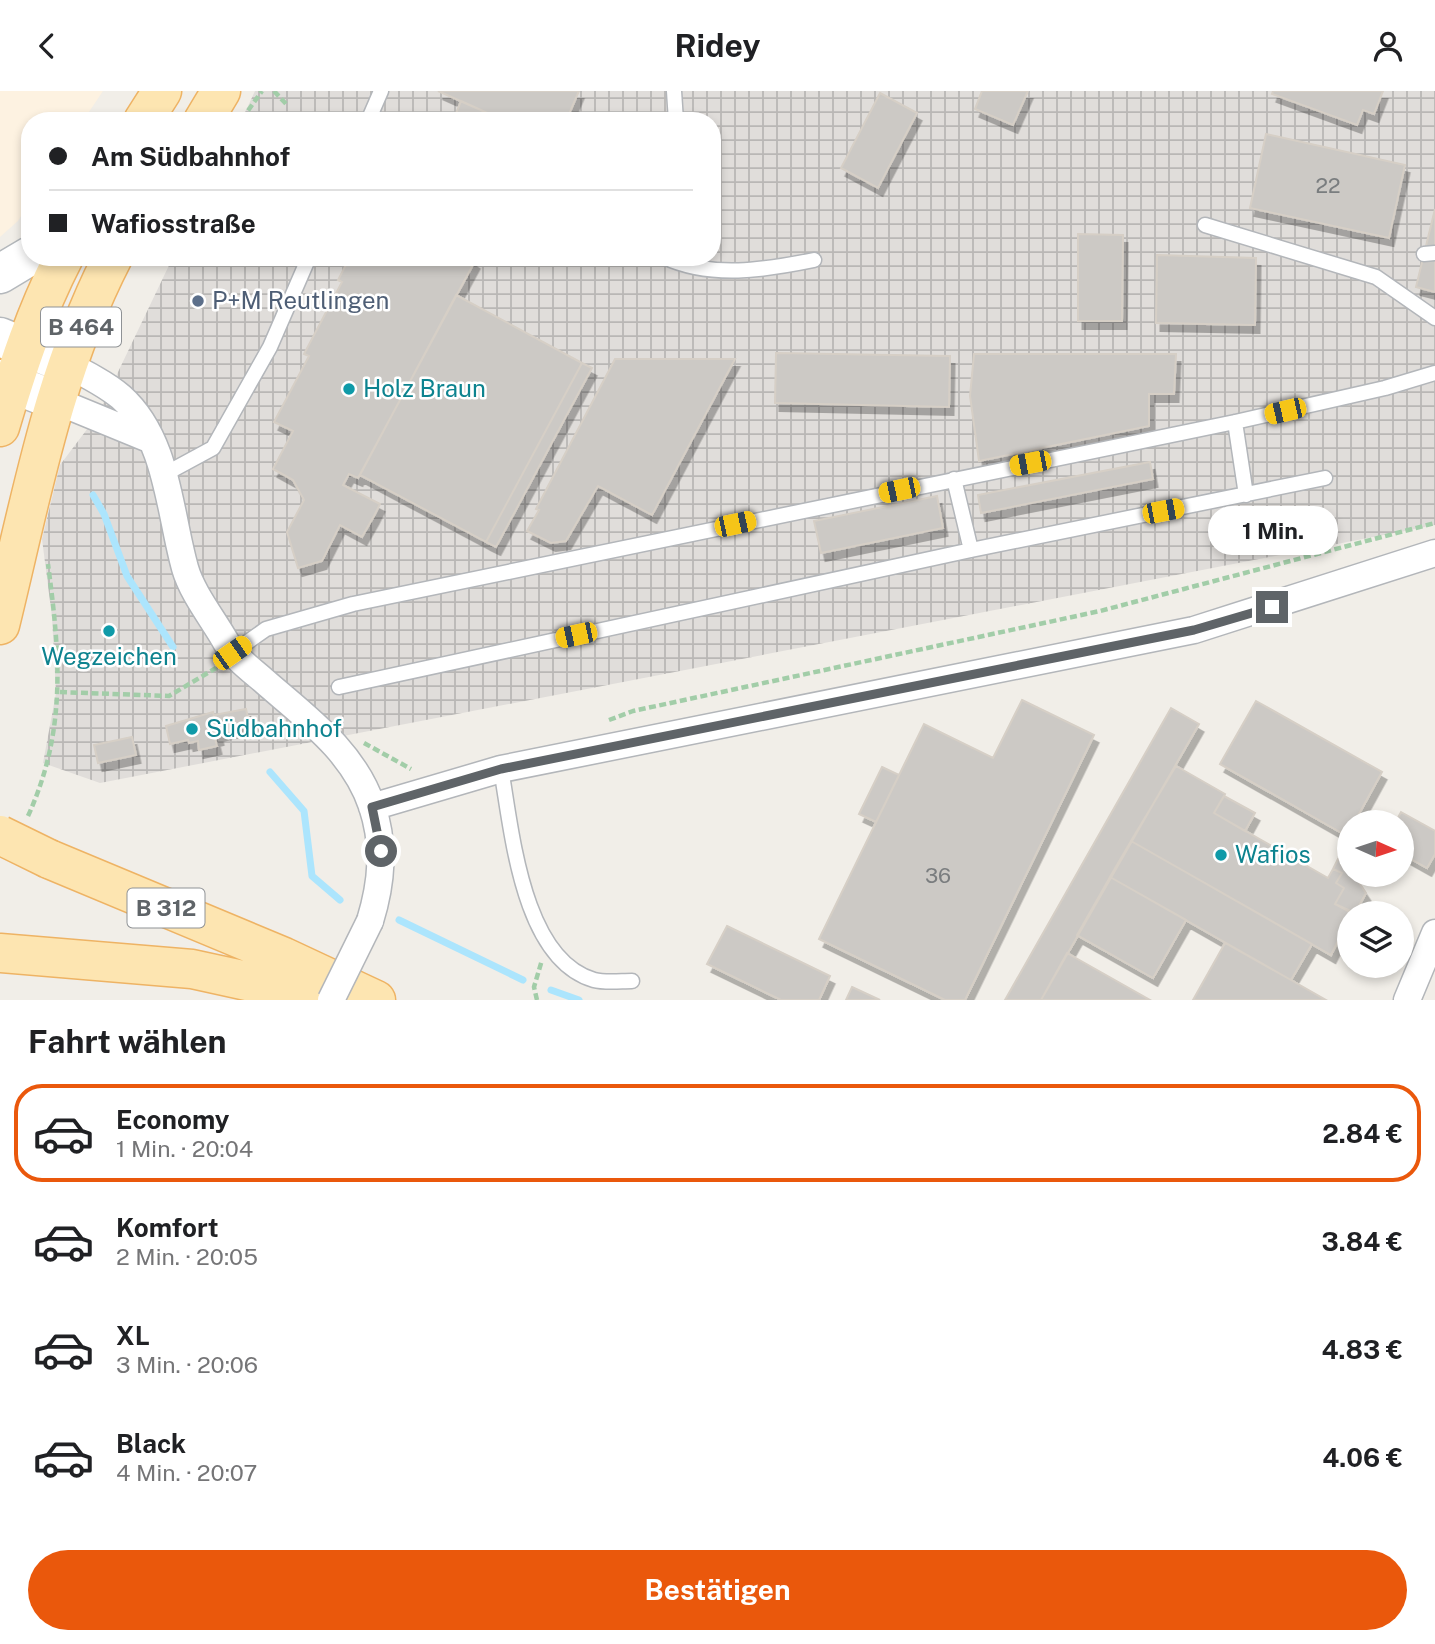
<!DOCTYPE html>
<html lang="de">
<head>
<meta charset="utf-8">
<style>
	body { margin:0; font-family:"Public Sans",sans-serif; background:#f6f6f6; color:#202124; height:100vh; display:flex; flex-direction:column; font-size:26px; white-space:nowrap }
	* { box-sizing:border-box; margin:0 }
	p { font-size:23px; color:#757577 }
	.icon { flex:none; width:38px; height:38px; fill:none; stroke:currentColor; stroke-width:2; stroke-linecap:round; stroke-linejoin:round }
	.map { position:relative; height:909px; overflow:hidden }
	.panel { display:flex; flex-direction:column; background:#fff; flex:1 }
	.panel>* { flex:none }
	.hud { position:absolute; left:21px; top:21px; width:700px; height:154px; border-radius:28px; box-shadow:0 4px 10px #0003; display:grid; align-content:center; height:154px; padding:0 28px; background:#fff }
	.needle { width:46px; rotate:93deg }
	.controls { position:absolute; left:1337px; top:719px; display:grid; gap:14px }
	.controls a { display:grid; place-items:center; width:77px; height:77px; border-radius:50%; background:#fff; box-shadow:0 4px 10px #0003; font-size:35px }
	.end { position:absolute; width:32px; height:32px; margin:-16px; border:9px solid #5f6468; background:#fff; box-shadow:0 0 0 4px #fff }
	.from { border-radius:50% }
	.bubble { position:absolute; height:49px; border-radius:24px; background:#fff; box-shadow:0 4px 10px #0003; font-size:23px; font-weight:700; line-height:49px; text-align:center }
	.car { position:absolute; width:21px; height:42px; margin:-21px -10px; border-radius:9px; box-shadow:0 0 5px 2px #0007; background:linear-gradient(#f5c518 24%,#345 0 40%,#f5c518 0 76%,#345 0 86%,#f5c518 0) }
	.hud b { display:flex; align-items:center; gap:24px; height:66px; font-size:26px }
	.hud b+b { border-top:2px solid #e0e0e0 }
	.hud i { width:18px; height:18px; background:#202124 }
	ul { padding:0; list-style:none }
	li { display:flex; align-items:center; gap:21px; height:98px; margin:0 14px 10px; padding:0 14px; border:4px solid transparent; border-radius:28px }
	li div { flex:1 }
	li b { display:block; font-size:26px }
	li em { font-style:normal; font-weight:700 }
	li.current { border-color:#ea580c }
	li>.icon { width:63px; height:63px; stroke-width:1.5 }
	h2 { padding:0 28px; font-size:32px; line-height:84px }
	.cta { display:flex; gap:14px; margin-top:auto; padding:14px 28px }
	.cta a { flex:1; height:80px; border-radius:42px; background:#ea580c; color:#fff; font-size:28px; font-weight:700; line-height:80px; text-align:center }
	header { display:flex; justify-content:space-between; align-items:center; height:91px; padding:0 28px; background:#fff; font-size:32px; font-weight:700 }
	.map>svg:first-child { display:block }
</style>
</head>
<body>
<header><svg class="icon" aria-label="back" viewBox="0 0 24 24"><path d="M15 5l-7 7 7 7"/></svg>Ridey<svg class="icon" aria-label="person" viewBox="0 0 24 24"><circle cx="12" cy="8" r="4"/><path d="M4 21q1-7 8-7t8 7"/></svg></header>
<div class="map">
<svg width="1435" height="909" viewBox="0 0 1435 909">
	<defs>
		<pattern id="industrial-grid" width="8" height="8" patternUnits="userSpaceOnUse" patternTransform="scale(1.75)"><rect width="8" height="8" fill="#e0ddda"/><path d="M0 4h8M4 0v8" fill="none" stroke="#b9b7b5"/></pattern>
		<filter id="shadow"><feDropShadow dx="4.5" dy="8" stdDeviation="0" flood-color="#0004"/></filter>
	</defs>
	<rect width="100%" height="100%" fill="#f1eee8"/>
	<path fill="#fdf2e1" d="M 0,0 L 103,0 L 83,30 L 30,30 L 30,111 L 18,130 L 0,146 Z"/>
	<path fill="url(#industrial-grid)" d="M 255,0 L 1435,0 L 1435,434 L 100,692 L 43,672 L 56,602 L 52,526 L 42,448 L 60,374 L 97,325 L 173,166 L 712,166 L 712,30 L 241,30 Z"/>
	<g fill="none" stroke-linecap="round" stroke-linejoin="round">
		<path stroke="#ace5fd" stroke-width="7" d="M 93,404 L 104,423 L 127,485 L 173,556
			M 270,681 L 304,720 L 312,785 L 340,809
			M 399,829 L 523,889
			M 551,899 L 579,909"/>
	</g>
	<path fill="#ccc9c5" stroke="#d6cfc6" stroke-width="2" filter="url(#shadow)" d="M 438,0 L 579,0 L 566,30 L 505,30 Z
		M 982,0 L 1028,0 L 1013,34 L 975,18 Z
		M 1273,0 L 1383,0 L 1374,23 L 1363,19 L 1357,34 L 1272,3 Z
		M 880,2 L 917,22 L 878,97 L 841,77 Z
		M 461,10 L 505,30 L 453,30 Z
		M 1266,43 L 1405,74 L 1389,147 L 1250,117 Z
		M 1435,118 L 1435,201 L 1416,196 Z
		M 1078,143 L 1123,144 L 1122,230 L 1078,230 Z
		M 1157,164 L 1256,167 L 1255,234 L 1156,232 Z
		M 350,166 L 469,166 L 475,170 L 358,387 L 349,383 L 343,394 L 380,413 L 374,425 L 362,446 L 340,434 L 322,470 L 298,477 L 287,441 L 304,409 L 293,389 L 273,378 L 293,340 L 274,331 L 309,265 L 304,263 L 342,191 L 338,189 Z
		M 456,204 L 582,272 L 486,451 L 360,384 Z
		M 776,262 L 950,265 L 949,316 L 775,312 Z
		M 974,263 L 1176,263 L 1174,303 L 1149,303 L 1149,335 L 979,370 L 970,305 Z
		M 615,268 L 735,268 L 652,424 L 598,395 L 566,450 L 551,452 L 527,440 L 539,419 L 536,418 Z
		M 582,272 L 592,277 L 496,456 L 486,451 Z
		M 1150,371 L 1153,388 L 981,422 L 978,404 Z
		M 937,405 L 943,437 L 821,462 L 814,430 Z
		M 1022,609 L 1094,644 L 965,909 L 945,909 L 819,848 L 924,633 L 993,667 Z
		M 1256,610 L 1382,681 L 1354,732 L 1349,732 L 1347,745 L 1220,673 Z
		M 1171,617 L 1199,633 L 1041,909 L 1005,909 Z
		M 246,618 L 250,635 L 218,642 L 214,624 Z
		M 213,621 L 219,646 L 215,647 L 217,655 L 199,659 L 198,650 L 189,652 L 188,649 L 170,653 L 166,635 Z
		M 132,646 L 136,664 L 98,672 L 94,654 Z
		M 1176,675 L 1225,703 L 1214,722 L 1328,787 L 1333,778 L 1342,782 L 1336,792 L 1344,797 L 1335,813 L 1352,822 L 1331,864 L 1131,750 Z
		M 882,676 L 899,684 L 876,731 L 859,723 Z
		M 1224,705 L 1255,722 L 1245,740 L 1214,722 Z
		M 1401,721 L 1435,740 L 1435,763 L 1427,777 L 1402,763 L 1402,732 L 1395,732 Z
		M 1131,750 L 1312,853 L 1291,889 L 1110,786 Z
		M 1338,768 L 1347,773 L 1349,784 L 1354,784 L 1366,802 L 1355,822 L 1335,813 L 1344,797 L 1336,792 L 1342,782 L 1333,778 Z
		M 1110,786 L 1186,829 L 1153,887 L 1077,844 Z
		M 727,835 L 830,885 L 819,909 L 781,909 L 707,873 Z
		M 1225,852 L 1291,889 L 1326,909 L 1193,909 Z
		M 1067,862 L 1150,909 L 1041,909 Z
		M 852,896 L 880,909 L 846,909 Z"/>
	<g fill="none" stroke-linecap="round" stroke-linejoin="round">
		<defs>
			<path id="service" d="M 674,0 L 676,30
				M 368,30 L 381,0
				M 1205,134 L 1376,186 L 1435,227
				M 1424,163 L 1435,162
				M 664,166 C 711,188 765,179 814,169
				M 1235,331 L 1246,404
				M 165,383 L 213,357 L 270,256 L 309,166
				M 954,388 L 971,459
				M 232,562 L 266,538 L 353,513 L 1235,331 L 1385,297 L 1435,282
				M 339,596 L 971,459 L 1325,387
				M 501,678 C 512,740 522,868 594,889 C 605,892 621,890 632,890"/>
			<path id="minor" d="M 66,273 C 84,282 106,293 121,306 C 168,348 169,420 185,477 C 192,502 213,528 226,551 C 235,567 249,577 263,589 C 305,626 353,659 372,715 C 385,754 382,791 370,830
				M 54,309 L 149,348
				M 372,716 L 501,678 L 1194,539 L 1435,462
				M 1407,909 L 1435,842"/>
			<path id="secondary" d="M 0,183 L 30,165
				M 0,246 L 66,273
				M 0,288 L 54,309"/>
			<path id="primary" d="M 143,30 L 162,0
				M 203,30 L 221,0
				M 0,336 C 17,278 36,220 64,166
				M 0,534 C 31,408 53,282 113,166
				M 49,768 L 284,866 L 376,909
				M 0,862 L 192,878 L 265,894 L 315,909"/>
		</defs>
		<use href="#service" stroke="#b3b6ba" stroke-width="17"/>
		<use href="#minor" stroke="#b3b6ba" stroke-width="29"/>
		<use href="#secondary" stroke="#b4b8bc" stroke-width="41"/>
		<use href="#primary" stroke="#eeb364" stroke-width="41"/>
		<path stroke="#a2cda8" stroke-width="4.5" stroke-dasharray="7 3.5" stroke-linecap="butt" d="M 274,0 L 288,15
			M 242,28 L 262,0
			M 60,601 L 169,605 L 216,577
			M 609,629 L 633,620 L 1100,520 L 1435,432
			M 364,652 L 411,678
			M 28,725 C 67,639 60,564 48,473
			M 537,909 L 534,896 L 542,869"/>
		<use href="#service" stroke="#fff" stroke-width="14"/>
		<use href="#minor" stroke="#fff" stroke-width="26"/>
		<use href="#secondary" stroke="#fff" stroke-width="38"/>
		<use href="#primary" stroke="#fde5b1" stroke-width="38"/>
		<defs>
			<path id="minor-bridge" d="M 331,909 L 370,830"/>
			<path id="primary-bridge" d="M 0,744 L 49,768"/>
		</defs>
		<use href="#minor-bridge" stroke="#b3b6ba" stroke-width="29" stroke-linecap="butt"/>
		<use href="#primary-bridge" stroke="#eeb364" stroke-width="41" stroke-linecap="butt"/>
		<use href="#minor-bridge" stroke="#fff" stroke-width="26"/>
		<use href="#primary-bridge" stroke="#fde5b1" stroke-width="38"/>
	</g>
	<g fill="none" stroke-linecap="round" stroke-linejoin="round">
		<path stroke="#5f6468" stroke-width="9" d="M 381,760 L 372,716 L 501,678 L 1194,539 L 1272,516"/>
	</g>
	<circle fill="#5c6f8a" stroke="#fff" stroke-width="2.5" cx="198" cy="210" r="7"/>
	<g fill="#0f9aa8" stroke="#fff" stroke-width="2.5">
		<circle cx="349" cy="298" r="7"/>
		<circle cx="109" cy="540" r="7"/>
		<circle cx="192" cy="638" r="7"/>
		<circle cx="1221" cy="764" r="7"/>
	</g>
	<g text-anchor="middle" stroke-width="5" stroke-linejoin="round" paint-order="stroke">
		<g font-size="21" fill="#7a7d7f">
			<text x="1328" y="102">22</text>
			<text x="938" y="792">36</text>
		</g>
		<g fill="#fff" stroke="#8f9295" stroke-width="2">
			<rect x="41" y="216.5" width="80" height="39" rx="5"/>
			<rect x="127.5" y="797.5" width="77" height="39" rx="5"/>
		</g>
		<g font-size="23" font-weight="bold" fill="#5f6468">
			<text x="81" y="244">B 464</text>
			<text x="166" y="825">B 312</text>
		</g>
		<g font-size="24" fill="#4e5e75" stroke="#fff" text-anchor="start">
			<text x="212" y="218">P+M Reutlingen</text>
		</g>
		<g font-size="24" fill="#0d838f" stroke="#fff" text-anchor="start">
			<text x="363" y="306">Holz Braun</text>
			<text x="109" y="574" text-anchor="middle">Wegzeichen</text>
			<text x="206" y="646">Südbahnhof</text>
			<text x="1235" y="772">Wafios</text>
		</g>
	</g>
</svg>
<div class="controls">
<a><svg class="needle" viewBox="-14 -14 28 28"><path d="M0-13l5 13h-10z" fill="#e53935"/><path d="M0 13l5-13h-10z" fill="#757577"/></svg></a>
<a><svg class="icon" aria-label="layers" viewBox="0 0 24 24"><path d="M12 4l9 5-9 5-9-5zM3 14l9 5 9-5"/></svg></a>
</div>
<i class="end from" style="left:381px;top:760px"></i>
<i class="end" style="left:1272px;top:516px"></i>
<div class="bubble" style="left:1208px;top:415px;width:130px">1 Min.</div>
<i class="car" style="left:1285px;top:320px;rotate:257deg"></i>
<i class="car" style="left:1030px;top:372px;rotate:259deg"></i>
<i class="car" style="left:899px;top:399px;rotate:258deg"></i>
<i class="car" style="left:1163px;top:420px;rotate:79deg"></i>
<i class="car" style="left:735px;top:433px;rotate:78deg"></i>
<i class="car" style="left:576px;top:544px;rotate:258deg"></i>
<i class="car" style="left:232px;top:562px;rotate:55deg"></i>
<div class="hud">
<b><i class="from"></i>Am Südbahnhof</b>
<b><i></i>Wafiosstraße</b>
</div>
</div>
<section class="panel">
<h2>Fahrt wählen</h2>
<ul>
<li class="current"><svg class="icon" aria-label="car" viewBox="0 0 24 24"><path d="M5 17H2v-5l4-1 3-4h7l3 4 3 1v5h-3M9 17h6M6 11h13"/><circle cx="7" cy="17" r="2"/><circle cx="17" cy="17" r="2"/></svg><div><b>Economy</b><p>1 Min. · 20:04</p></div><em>2.84 €</em></li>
<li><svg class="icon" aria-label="car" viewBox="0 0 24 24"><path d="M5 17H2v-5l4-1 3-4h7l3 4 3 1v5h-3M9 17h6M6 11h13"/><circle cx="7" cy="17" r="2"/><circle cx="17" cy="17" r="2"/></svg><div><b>Komfort</b><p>2 Min. · 20:05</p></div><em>3.84 €</em></li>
<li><svg class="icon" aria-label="car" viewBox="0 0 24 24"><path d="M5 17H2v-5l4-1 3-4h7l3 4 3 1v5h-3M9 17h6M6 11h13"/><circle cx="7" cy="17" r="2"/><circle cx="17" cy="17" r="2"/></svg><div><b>XL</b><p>3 Min. · 20:06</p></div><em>4.83 €</em></li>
<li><svg class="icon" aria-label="car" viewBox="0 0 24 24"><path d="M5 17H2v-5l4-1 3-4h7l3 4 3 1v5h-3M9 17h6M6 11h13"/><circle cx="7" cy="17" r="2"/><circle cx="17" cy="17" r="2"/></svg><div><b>Black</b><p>4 Min. · 20:07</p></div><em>4.06 €</em></li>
</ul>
<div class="cta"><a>Bestätigen</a></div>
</section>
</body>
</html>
